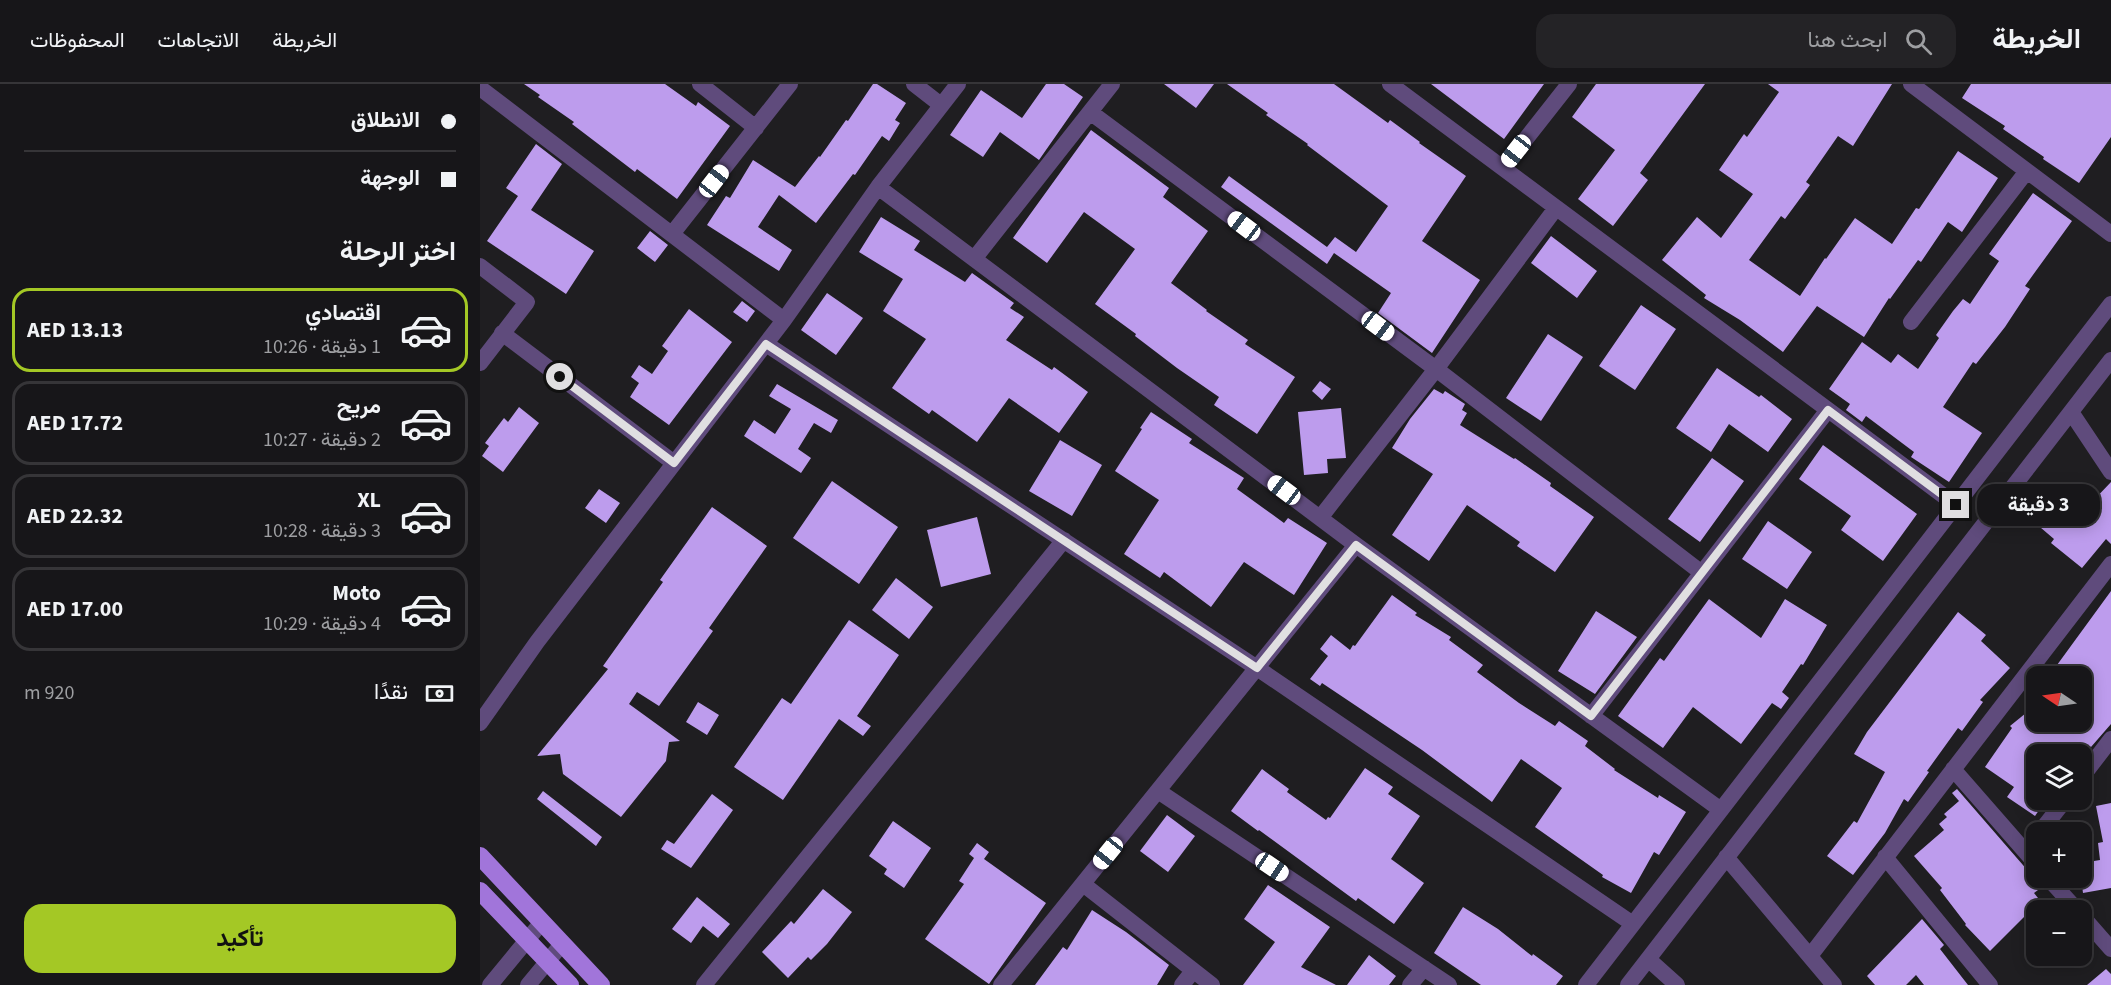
<!DOCTYPE html>
<html lang="ar">
<head>
<meta charset="utf-8">
<style>
	body { margin:0; font-family:"Source Sans 3",Vazirmatn,sans-serif; background:#242326; color:#f1f3f6; direction:rtl; height:100vh; display:flex; flex-direction:column; font-size:22px; white-space:nowrap }
	* { box-sizing:border-box; margin:0 }
	p { font-size:20px; color:#9e9fa2 }
	.icon { flex:none; width:33px; height:33px; fill:none; stroke:currentColor; stroke-width:2; stroke-linecap:round; stroke-linejoin:round }
	.map { position:relative; flex:1; overflow:hidden; direction:ltr }
	.drawer { display:flex; flex-direction:column; background:#171619; width:480px }
	.drawer>* { flex:none }
	.top-card { display:grid; align-content:center; height:132px; padding:0 24px; background:#171619 }
	.needle { width:39px; rotate:283deg }
	.controls { position:absolute; left:1546px; top:582px; display:grid; gap:12px }
	.controls a { display:grid; place-items:center; width:66px; height:66px; border-radius:12px; background:#171619; box-shadow:0 3px 15px #0003,0 0 0 2px #363538; font-size:30px }
	.end { position:absolute; width:27px; height:27px; margin:-14px; border:8px solid #e0dfe1; background:#111; box-shadow:0 0 0 3px #111 }
	.from { border-radius:50% }
	.bubble { position:absolute; height:42px; border-radius:18px; background:#171619; box-shadow:0 3px 15px #0003,0 0 0 2px #363538; font-size:20px; font-weight:700; line-height:42px; text-align:center; direction:rtl }
	.car { position:absolute; width:18px; height:36px; margin:-18px -9px; border-radius:8px; box-shadow:0 0 4px 2px #0007; background:linear-gradient(#fff 24%,#345 0 40%,#fff 0 76%,#345 0 86%,#fff 0) }
	.top-card b { display:flex; align-items:center; gap:21px; height:57px; font-size:22px }
	.top-card b+b { border-top:2px solid #363538 }
	.top-card i { width:15px; height:15px; background:#f1f3f6 }
	ul { padding:0; list-style:none }
	li { display:flex; align-items:center; gap:18px; height:84px; margin:0 12px 9px; padding:0 12px; border:3px solid #363538; border-radius:18px }
	li div { flex:1 }
	li b { display:block; font-size:22px }
	li em { font-style:normal; font-weight:700 }
	li.selected { border-color:#a4c825 }
	li>.icon { width:54px; height:54px; stroke-width:1.5 }
	h2 { padding:0 24px; font-size:27px; line-height:72px }
	.pay { display:flex; align-items:center; gap:15px; height:66px; padding:0 24px; font-size:22px }
	.pay p { margin-inline-start:auto }
	.action { display:flex; gap:12px; margin-top:auto; padding:12px 24px }
	.action a { flex:1; height:69px; border-radius:18px; background:#a4c825; color:#111; font-size:24px; font-weight:700; line-height:69px; text-align:center }
	header { display:flex; align-items:center; gap:36px; box-sizing:border-box; height:84px; padding:0 30px; background:#171619; border-bottom:2px solid #363538 }
	header strong { font-size:28px }
	nav { display:flex; gap:33px; margin-inline-start:auto; font-size:21px }
	.search { width:420px; height:54px; background:#242326; display:flex; align-items:center; gap:15px; box-sizing:border-box; padding:0 21px; border-radius:18px; color:#9e9fa2; font-size:22px }
	main { display:flex; flex:1; min-height:0 }
	.map>svg:first-child { display:block }
</style>
</head>
<body>
<header>
<strong>الخريطة</strong>
<div class="search"><svg class="icon" aria-label="search" viewBox="0 0 24 24"><circle cx="10" cy="10" r="6"/><path d="M15 15l6 6"/></svg>ابحث هنا</div>
<nav><a>الخريطة</a><a>الاتجاهات</a><a>المحفوظات</a></nav>
</header>
<main>
<div class="map">
<svg width="1631" height="901" viewBox="0 0 1631 901">
	<rect width="100%" height="100%" fill="#1f1e21"/>
	<path fill="#bd9ced" d="M 44,0 L 185,0 L 216,22 L 218,18 L 250,42 L 197,115 L 157,85 L 155,88 L 138,75 L 92,40 L 94,38 L 58,13 L 60,11 Z
		M 393,0 L 397,0 L 426,19 L 415,36 L 420,39 L 409,57 L 402,52 L 375,91 L 373,90 L 336,139 L 299,111 L 278,143 L 312,166 L 299,187 L 227,141 L 246,112 L 250,114 L 273,76 L 315,103 L 339,72 L 340,73 L 366,36 L 368,37 Z
		M 566,0 L 584,0 L 603,13 L 559,76 L 520,48 L 503,73 L 470,51 L 501,6 L 542,34 Z
		M 684,0 L 734,0 L 716,24 Z
		M 747,0 L 854,0 L 908,39 L 910,36 L 940,58 L 939,59 L 986,92 L 942,157 L 1000,196 L 952,269 L 898,229 L 911,209 L 854,169 L 847,180 L 741,103 L 749,92 L 847,163 L 855,153 L 876,168 L 908,122 L 827,61 L 828,60 L 786,31 L 788,29 Z
		M 951,0 L 1064,0 L 1024,55 Z
		M 1116,0 L 1225,0 L 1160,89 L 1168,96 L 1133,142 L 1098,115 L 1135,66 L 1092,33 Z
		M 1288,0 L 1412,0 L 1373,62 L 1358,52 L 1326,98 L 1330,101 L 1305,135 L 1301,132 L 1269,176 L 1320,212 L 1345,174 L 1346,175 L 1375,134 L 1412,160 L 1436,124 L 1439,125 L 1478,67 L 1518,94 L 1482,148 L 1468,138 L 1441,178 L 1438,176 L 1410,215 L 1409,214 L 1384,253 L 1337,222 L 1303,268 L 1260,236 L 1224,214 L 1226,211 L 1182,176 L 1217,133 L 1241,154 L 1273,110 L 1239,86 L 1264,50 L 1267,53 L 1299,8 Z
		M 1491,0 L 1631,0 L 1631,53 L 1599,99 L 1563,75 L 1564,73 L 1523,45 L 1525,42 L 1482,14 Z
		M 611,46 L 689,104 L 683,113 L 728,147 L 691,199 L 727,226 L 726,227 L 768,256 L 765,260 L 815,293 L 777,350 L 734,321 L 739,313 L 697,284 L 655,252 L 656,250 L 615,220 L 655,165 L 604,128 L 567,179 L 533,154 Z
		M 56,60 L 82,80 L 51,126 L 114,167 L 86,210 L 7,157 L 38,112 L 26,104 Z
		M 1553,109 L 1592,137 L 1545,202 L 1550,205 L 1525,243 L 1496,280 L 1493,278 L 1463,323 L 1502,349 L 1469,398 L 1431,373 L 1434,368 L 1386,332 L 1382,338 L 1366,326 L 1370,320 L 1349,305 L 1382,258 L 1411,279 L 1418,270 L 1438,285 L 1459,254 L 1456,251 L 1473,227 L 1483,215 L 1490,220 L 1519,177 L 1509,170 Z
		M 401,133 L 440,157 L 434,166 L 485,198 L 492,189 L 534,219 L 530,224 L 544,233 L 526,256 L 572,286 L 574,283 L 608,308 L 579,349 L 529,314 L 497,358 L 452,326 L 449,330 L 412,304 L 446,255 L 403,227 L 423,195 L 379,168 Z
		M 170,147 L 188,161 L 175,178 L 157,164 Z
		M 1071,152 L 1117,187 L 1097,214 L 1051,179 Z
		M 347,209 L 383,234 L 356,271 L 321,246 Z
		M 262,217 L 275,227 L 267,238 L 253,228 Z
		M 1161,221 L 1196,245 L 1155,306 L 1119,282 Z
		M 209,225 L 252,258 L 189,341 L 150,313 L 159,299 L 151,293 L 159,281 L 172,290 L 188,267 L 182,262 Z
		M 1068,250 L 1103,273 L 1061,337 L 1026,314 Z
		M 1237,284 L 1279,313 L 1281,311 L 1312,335 L 1288,368 L 1249,340 L 1231,368 L 1196,344 Z
		M 840,297 L 851,305 L 842,316 L 832,307 Z
		M 297,300 L 358,336 L 351,349 L 334,339 L 318,365 L 331,374 L 321,389 L 264,352 L 274,336 L 295,350 L 311,325 L 289,312 Z
		M 954,305 L 963,310 L 965,307 L 985,320 L 982,326 L 987,329 L 980,341 L 1034,375 L 1035,374 L 1071,399 L 1070,402 L 1114,433 L 1075,488 L 1037,462 L 1040,458 L 987,421 L 949,477 L 912,451 L 953,390 L 912,364 L 930,335 Z
		M 39,323 L 59,339 L 23,388 L 2,372 L 9,362 L 5,359 L 24,334 L 28,338 Z
		M 861,324 L 866,374 L 847,375 L 848,389 L 824,391 L 818,328 Z
		M 671,328 L 712,355 L 709,359 L 764,394 L 757,405 L 804,439 L 808,434 L 847,459 L 814,511 L 764,478 L 731,523 L 684,488 L 680,494 L 644,470 L 679,416 L 635,387 L 662,345 L 660,344 Z
		M 580,356 L 622,381 L 592,432 L 549,407 Z
		M 1343,361 L 1437,430 L 1403,477 L 1361,446 L 1371,432 L 1319,395 Z
		M 1232,374 L 1264,397 L 1220,458 L 1188,435 Z
		M 352,397 L 418,443 L 379,500 L 313,454 Z
		M 1584,398 L 1611,419 L 1631,398 L 1631,460 L 1626,455 L 1602,484 L 1571,459 L 1574,455 L 1547,432 L 1570,404 L 1576,408 Z
		M 119,405 L 140,419 L 126,439 L 105,424 Z
		M 232,423 L 287,462 L 229,544 L 233,547 L 179,622 L 157,608 L 149,620 L 200,657 L 189,658 L 186,677 L 141,733 L 83,690 L 80,670 L 57,672 L 128,585 L 123,582 L 183,498 L 180,496 Z
		M 497,433 L 511,490 L 461,503 L 447,446 Z
		M 1288,437 L 1332,468 L 1307,505 L 1262,475 Z
		M 416,494 L 453,523 L 429,555 L 392,526 Z
		M 1631,507 L 1631,640 L 1611,663 L 1606,660 L 1599,670 L 1557,670 L 1557,716 L 1566,716 L 1555,732 L 1527,713 L 1534,703 L 1505,683 L 1532,644 L 1530,642 L 1557,620 L 1557,638 L 1575,638 L 1580,644 L 1585,638 L 1602,638 L 1602,592 L 1569,592 Z
		M 912,511 L 937,529 L 935,531 L 971,553 L 969,556 L 1003,581 L 997,588 L 1039,619 L 1075,642 L 1079,637 L 1108,657 L 1105,662 L 1135,685 L 1134,686 L 1178,714 L 1179,711 L 1206,728 L 1179,771 L 1174,768 L 1151,809 L 1122,793 L 1123,791 L 1055,743 L 1082,704 L 1041,675 L 1012,718 L 942,666 L 842,599 L 840,602 L 830,595 L 848,572 L 840,565 L 851,551 L 870,566 L 873,561 L 875,562 Z
		M 1229,515 L 1281,554 L 1305,515 L 1347,541 L 1323,581 L 1321,580 L 1302,608 L 1309,614 L 1301,625 L 1292,619 L 1261,660 L 1213,623 L 1183,664 L 1138,632 L 1180,574 L 1184,577 Z
		M 1116,527 L 1157,553 L 1115,610 L 1078,587 Z
		M 1478,528 L 1506,551 L 1501,557 L 1530,584 L 1500,616 L 1503,618 L 1482,647 L 1478,644 L 1447,687 L 1449,688 L 1428,718 L 1424,715 L 1405,749 L 1373,791 L 1347,772 L 1374,737 L 1377,739 L 1405,688 L 1374,670 L 1387,648 Z
		M 369,536 L 419,571 L 377,632 L 391,642 L 383,652 L 359,635 L 303,716 L 254,683 L 302,614 L 311,620 Z
		M 218,618 L 239,631 L 227,651 L 206,638 Z
		M 885,684 L 913,703 L 908,710 L 940,732 L 911,775 L 944,799 L 914,840 L 878,814 L 876,817 L 779,746 L 778,747 L 751,727 L 782,685 L 809,705 L 807,708 L 846,736 L 848,733 L 850,734 Z
		M 1477,705 L 1549,788 L 1557,792 L 1562,803 L 1554,809 L 1558,814 L 1545,826 L 1548,829 L 1510,867 L 1485,841 L 1486,840 L 1460,806 L 1462,804 L 1434,772 L 1464,746 L 1459,740 L 1467,733 L 1464,730 L 1479,717 L 1472,709 Z
		M 63,707 L 122,753 L 116,762 L 57,715 Z
		M 232,710 L 253,726 L 211,784 L 181,765 L 187,756 L 194,760 Z
		M 1631,719 L 1631,804 L 1603,809 L 1601,794 L 1602,779 L 1620,776 L 1618,759 L 1623,758 L 1616,722 Z
		M 687,731 L 715,752 L 688,788 L 660,767 Z
		M 413,737 L 451,764 L 424,804 L 404,790 L 407,785 L 389,772 Z
		M 497,759 L 509,768 L 504,775 L 566,819 L 509,900 L 445,855 L 484,800 L 479,797 L 494,774 L 489,770 Z
		M 788,801 L 850,843 L 821,883 L 856,901 L 763,901 L 795,858 L 764,835 Z
		M 343,805 L 372,828 L 347,860 L 331,876 L 328,873 L 308,894 L 282,868 L 311,837 L 314,840 Z
		M 217,813 L 250,840 L 238,854 L 223,842 L 211,859 L 192,845 Z
		M 983,823 L 1018,845 L 1052,872 L 1053,870 L 1083,892 L 1076,901 L 1001,901 L 954,869 Z
		M 612,826 L 646,848 L 689,881 L 677,901 L 555,901 L 583,863 L 587,866 Z
		M 1442,835 L 1464,861 L 1460,865 L 1488,901 L 1444,901 L 1436,891 L 1426,901 L 1395,901 L 1387,892 Z
		M 889,871 L 916,892 L 909,901 L 867,901 Z
		M 1626,885 L 1631,890 L 1631,901 L 1607,901 Z"/>
	<g fill="none" stroke-linecap="round" stroke-linejoin="round">
		<path stroke="#5f4b7c" stroke-width="16" d="M 220,0 L 276,44
			M 434,0 L 461,21
			M 910,0 L 1476,421
			M 1431,0 L 1631,150
			M 0,4 L 304,236
			M 610,28 L 956,285 L 1222,489
			M 1023,84 L 1089,0
			M 398,103 L 876,461 L 1241,726
			M 192,150 L 310,0
			M 494,175 L 632,0
			M 0,182 L 47,218 L 0,279
			M 1431,238 L 1547,87
			M 22,249 L 194,379
			M 286,260 L 777,584 L 1153,840
			M 1591,328 L 1631,388
			M 840,434 L 956,285 L 1076,124
			M 1111,632 L 1348,326
			M 0,639 L 57,558 L 304,236 L 398,103 L 478,0
			M 1473,685 L 1557,781
			M 1602,693 L 1631,655
			M 678,707 L 969,901
			M 1560,748 L 1585,716
			M 1246,773 L 1354,901
			M 1405,773 L 1510,901
			M 1568,794 L 1597,826
			M 603,800 L 732,901
			M 1602,832 L 1631,865
			M 1330,872 L 1631,480
			M 1168,875 L 1197,901
			M 10,901 L 62,838
			M 48,901 L 82,860
			M 224,901 L 584,456
			M 521,901 L 876,461
			M 702,901 L 713,887
			M 930,901 L 944,884
			M 1106,901 L 1631,220
			M 1148,901 L 1631,276"/>
		<path stroke="#a175da" stroke-width="18" d="M 0,772 L 121,901
			M 0,807 L 90,901"/>
	</g>
	<g fill="none" stroke-linecap="round" stroke-linejoin="round">
		<path stroke="#e0dfe1" stroke-width="8" d="M 80,293 L 194,379 L 286,260 L 777,584 L 876,461 L 1111,632 L 1348,326 L 1476,421"/>
	</g>
</svg>
<div class="controls">
<a><svg class="needle" viewBox="-14 -14 28 28"><path d="M0-13l5 13h-10z" fill="#e53935"/><path d="M0 13l5-13h-10z" fill="#9e9fa2"/></svg></a>
<a><svg class="icon" aria-label="layers" viewBox="0 0 24 24"><path d="M12 4l9 5-9 5-9-5zM3 14l9 5 9-5"/></svg></a>
<a>+</a>
<a>−</a>
</div>
<i class="end from" style="left:80px;top:293px"></i>
<i class="end" style="left:1476px;top:421px"></i>
<div class="bubble" style="left:1497px;top:400px;width:123px">3 دقيقة</div>
<i class="car" style="left:1036px;top:67px;rotate:218deg"></i>
<i class="car" style="left:234px;top:97px;rotate:38deg"></i>
<i class="car" style="left:764px;top:142px;rotate:307deg"></i>
<i class="car" style="left:898px;top:242px;rotate:127deg"></i>
<i class="car" style="left:804px;top:406px;rotate:307deg"></i>
<i class="car" style="left:628px;top:769px;rotate:219deg"></i>
<i class="car" style="left:792px;top:783px;rotate:124deg"></i>
</div>
<section class="drawer">
<div class="top-card">
<b><i class="from"></i>الانطلاق</b>
<b><i></i>الوجهة</b>
</div>
<h2>اختر الرحلة</h2>
<ul>
<li class="selected"><svg class="icon" aria-label="car" viewBox="0 0 24 24"><path d="M5 17H2v-5l4-1 3-4h7l3 4 3 1v5h-3M9 17h6M6 11h13"/><circle cx="7" cy="17" r="2"/><circle cx="17" cy="17" r="2"/></svg><div><b>اقتصادي</b><p>1 دقيقة · 10:26</p></div><em>AED 13.13</em></li>
<li><svg class="icon" aria-label="car" viewBox="0 0 24 24"><path d="M5 17H2v-5l4-1 3-4h7l3 4 3 1v5h-3M9 17h6M6 11h13"/><circle cx="7" cy="17" r="2"/><circle cx="17" cy="17" r="2"/></svg><div><b>مريح</b><p>2 دقيقة · 10:27</p></div><em>AED 17.72</em></li>
<li><svg class="icon" aria-label="car" viewBox="0 0 24 24"><path d="M5 17H2v-5l4-1 3-4h7l3 4 3 1v5h-3M9 17h6M6 11h13"/><circle cx="7" cy="17" r="2"/><circle cx="17" cy="17" r="2"/></svg><div><b>XL</b><p>3 دقيقة · 10:28</p></div><em>AED 22.32</em></li>
<li><svg class="icon" aria-label="car" viewBox="0 0 24 24"><path d="M5 17H2v-5l4-1 3-4h7l3 4 3 1v5h-3M9 17h6M6 11h13"/><circle cx="7" cy="17" r="2"/><circle cx="17" cy="17" r="2"/></svg><div><b>Moto</b><p>4 دقيقة · 10:29</p></div><em>AED 17.00</em></li>
</ul>
<div class="pay"><svg class="icon" aria-label="cash" viewBox="0 0 24 24"><path d="M3 7h18v10H3z"/><circle cx="12" cy="12" r="2"/></svg>نقدًا<p>920 m</p></div>
<div class="action"><a>تأكيد</a></div>
</section>
</main>
</body>
</html>
